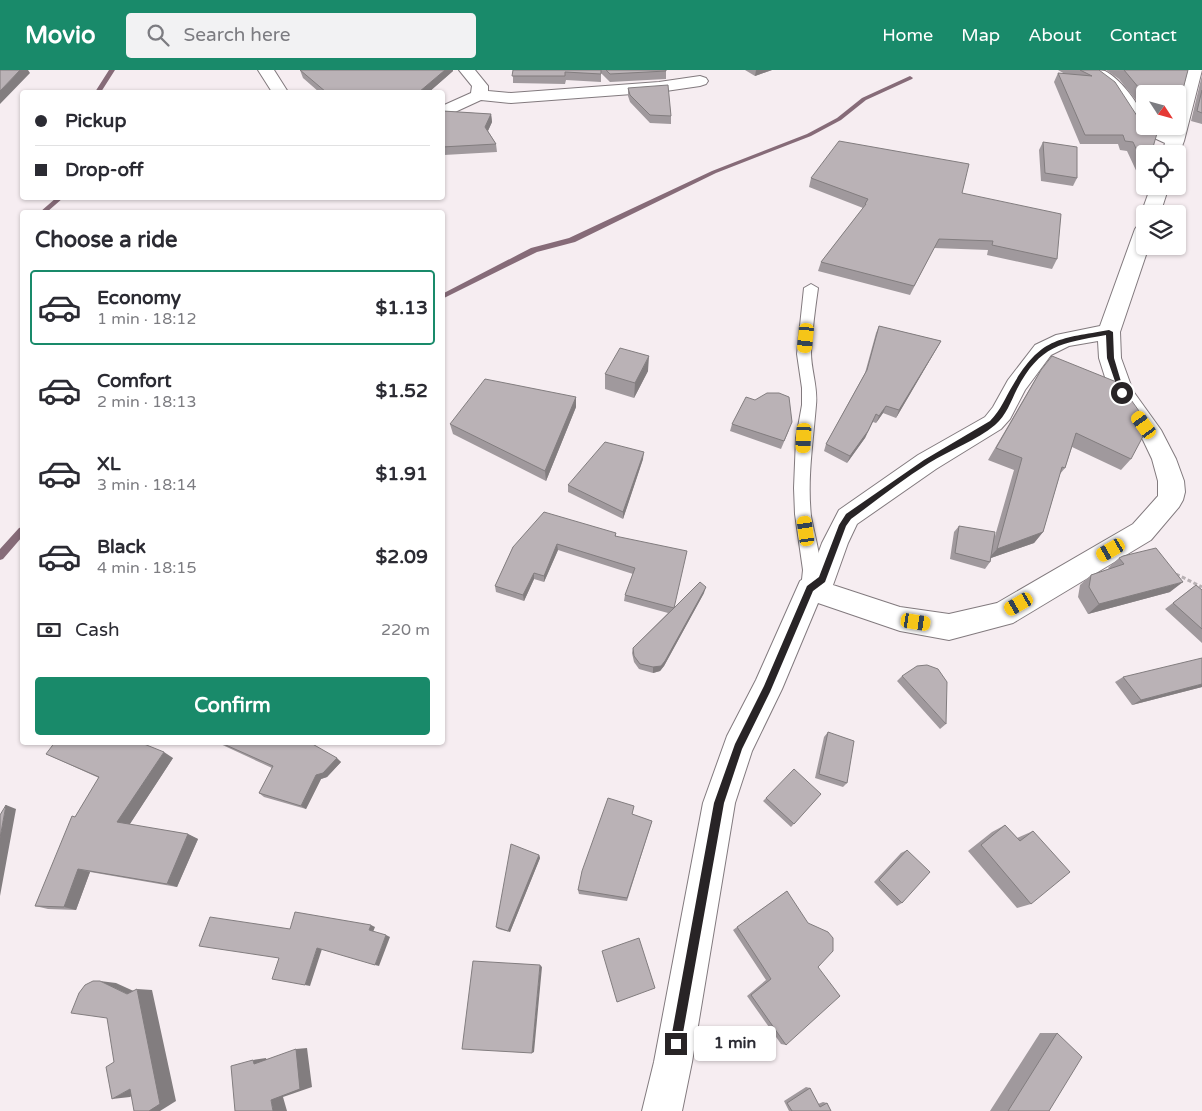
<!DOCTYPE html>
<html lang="en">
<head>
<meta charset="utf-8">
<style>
	body { margin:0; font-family:"Varela Round",sans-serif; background:#f2f2f3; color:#2b2b33; height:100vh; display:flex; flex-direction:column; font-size:19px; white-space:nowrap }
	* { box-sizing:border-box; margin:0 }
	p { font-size:16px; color:#7c7c81 }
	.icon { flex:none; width:28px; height:28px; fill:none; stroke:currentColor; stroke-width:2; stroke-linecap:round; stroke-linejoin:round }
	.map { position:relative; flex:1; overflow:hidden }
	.details { position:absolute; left:20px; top:140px; width:425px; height:535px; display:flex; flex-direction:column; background:#fff; border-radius:5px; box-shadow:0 1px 4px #0004 }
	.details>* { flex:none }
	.top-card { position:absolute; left:20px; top:20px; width:425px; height:110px; border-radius:5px; box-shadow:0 1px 4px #0004; display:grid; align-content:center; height:110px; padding:0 15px; background:#fff }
	.needle { width:32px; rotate:126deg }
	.buttons { position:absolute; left:1136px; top:15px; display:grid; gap:10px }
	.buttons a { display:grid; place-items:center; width:50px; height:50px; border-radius:5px; background:#fff; box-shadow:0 1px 4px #0004; font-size:25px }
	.end { position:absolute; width:22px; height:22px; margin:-11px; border:6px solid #282426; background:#fff; box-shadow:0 0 0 2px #fff }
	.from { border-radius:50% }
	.bubble { position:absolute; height:35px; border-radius:5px; background:#fff; box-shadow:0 1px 4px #0004; font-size:16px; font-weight:700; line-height:35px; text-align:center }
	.car { position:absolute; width:15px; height:30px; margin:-15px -8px; border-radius:6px; box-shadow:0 0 4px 1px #0007; background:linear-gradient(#f5c518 24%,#345 0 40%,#f5c518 0 76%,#345 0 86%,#f5c518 0) }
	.top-card b { display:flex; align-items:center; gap:18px; height:48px; font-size:19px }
	.top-card b+b { border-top:1px solid #e1e1e2 }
	.top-card i { width:12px; height:12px; background:#2b2b33 }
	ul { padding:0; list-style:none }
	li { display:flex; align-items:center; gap:15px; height:75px; margin:0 10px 8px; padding:0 5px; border:2px solid transparent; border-radius:5px }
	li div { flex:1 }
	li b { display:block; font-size:19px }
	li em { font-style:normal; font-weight:700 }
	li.active { border-color:#198a6a }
	li>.icon { width:45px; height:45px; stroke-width:1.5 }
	h2 { padding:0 15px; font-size:22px; line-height:60px }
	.pay { display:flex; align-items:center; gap:12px; height:55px; padding:0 15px; font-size:19px }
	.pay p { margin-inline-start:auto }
	.action { display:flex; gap:10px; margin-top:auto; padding:10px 15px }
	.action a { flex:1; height:58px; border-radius:5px; background:#198a6a; color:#fff; font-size:20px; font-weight:700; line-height:58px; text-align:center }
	header { display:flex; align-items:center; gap:30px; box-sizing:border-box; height:70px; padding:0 25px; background:#198a6a; color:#fff }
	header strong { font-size:24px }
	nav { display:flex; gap:28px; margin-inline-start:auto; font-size:18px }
	.search { width:350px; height:45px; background:#f2f2f3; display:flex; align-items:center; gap:12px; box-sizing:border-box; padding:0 18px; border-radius:5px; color:#7c7c81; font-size:19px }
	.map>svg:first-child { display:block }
</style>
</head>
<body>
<header>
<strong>Movio</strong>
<div class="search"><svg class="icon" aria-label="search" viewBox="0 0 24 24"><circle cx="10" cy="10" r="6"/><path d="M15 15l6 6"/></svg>Search here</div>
<nav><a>Home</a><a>Map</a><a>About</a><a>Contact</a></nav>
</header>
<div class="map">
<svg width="1202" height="1041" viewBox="0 0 1202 1041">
	<rect width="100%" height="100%" fill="#f6edf1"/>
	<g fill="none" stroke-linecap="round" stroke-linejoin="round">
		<path fill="#866b78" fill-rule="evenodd" d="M 109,0 L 115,0 L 101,22 L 95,22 Z
			M 910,6 L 913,8 L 912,9 L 866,30 L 841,50 L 811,66 L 716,103 L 575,172 L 537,182 L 442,229 L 442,224 L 531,178 L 569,168 L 712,101 L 807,64 L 837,48 L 862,28 Z
			M 56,128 L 63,128 L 47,142 L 40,142 Z
			M 22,457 L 22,467 L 3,489 L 0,490 L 0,479 L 19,458 Z"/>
		<defs>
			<path id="lane" d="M 811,214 L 818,218 C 815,239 812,261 811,283 C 811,300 818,317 816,335 C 813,372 807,409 811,446 C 815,470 827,501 816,524 L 810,526 L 804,524 L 801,519 L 803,500 L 795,444 L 794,418 L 796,368 L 802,335 L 802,318 L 797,284 L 804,218 Z"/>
			<path id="street" d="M 258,0 L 274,0 L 288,22 L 272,22 Z
				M 459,0 L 475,0 L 488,16 L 488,21 L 511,23 L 659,12 L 700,6 L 706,8 L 708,11 L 706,14 L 700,16 L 659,22 L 511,33 L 481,30 L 442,48 L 442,36 L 471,23 L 472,16 Z
				M 1086,0 C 1092,0 1100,0 1105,1 C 1121,9 1145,40 1145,56 L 1157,56 L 1169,62 L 1170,56 L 1178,56 L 1178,33 L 1187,0 L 1202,0 L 1184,71 L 1178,87 L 1178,84 L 1162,84 L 1165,73 L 1137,60 L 1111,20 Z
				M 1151,116 L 1169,116 L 1160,144 L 1145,144 L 1145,148 L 1141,144 Z
				M 1145,153 L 1145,176 L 1149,176 L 1120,262 L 1121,288 L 1133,321 L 1161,360 L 1176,389 L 1184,411 L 1185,422 L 1183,430 L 1179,437 L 1151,470 L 1013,553 L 949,570 L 900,561 L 818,533 L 782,619 L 752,681 L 735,733 L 692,992 L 682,1041 L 642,1041 L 654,992 L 703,733 L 727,666 L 756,610 L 800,511 L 811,503 L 822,473 L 839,440 L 918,385 L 985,347 L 993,337 L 1008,310 L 1035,275 L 1056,265 L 1100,256 L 1135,159 L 1138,155 ZM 1098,271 L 1099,288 L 1110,323 L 1143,370 L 1152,389 L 1158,411 L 1158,426 L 1133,454 L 997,533 L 949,544 L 900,537 L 833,515 L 848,473 L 857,454 L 936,399 L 1001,359 L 1010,349 L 1025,320 L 1051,285 L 1069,276 Z"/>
		</defs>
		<use href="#lane" stroke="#827a7e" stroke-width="2"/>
		<use href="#street" stroke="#827a7e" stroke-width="2"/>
		<path stroke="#b8b1b4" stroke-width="3" stroke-dasharray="4 2.5" stroke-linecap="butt" d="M 1176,504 L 1202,517"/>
		<use href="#lane" fill="#fff" fill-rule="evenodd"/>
		<use href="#street" fill="#fff" fill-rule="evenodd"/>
	</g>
	<path fill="#a0999d" d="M 300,0 L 453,1 L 429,22 L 319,22 L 303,8 Z
		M 513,0 L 666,0 L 666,9 L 610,12 L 601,3 L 601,12 L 566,10 L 565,14 L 513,13 Z
		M 745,0 L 772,0 L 755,6 Z
		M 1058,0 L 1099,0 L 1145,84 L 1145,101 L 1140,109 L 1127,81 L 1120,80 L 1118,74 L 1080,74 L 1054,12 L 1058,3 L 1065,4 Z
		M 1106,0 L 1188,0 L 1182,23 L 1182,37 L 1178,44 L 1178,24 L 1145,24 L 1145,50 L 1138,33 L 1119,9 Z
		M 1202,5 L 1202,54 L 1191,51 Z
		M 628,18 L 671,46 L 671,54 L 650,53 L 630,32 L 628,26 Z
		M 443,41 L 491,44 L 492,52 L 488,61 L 496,74 L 497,82 L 444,85 L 442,79 Z
		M 1043,72 L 1077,108 L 1073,116 L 1041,111 L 1039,80 Z
		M 811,108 L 962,123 L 1057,189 L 1052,199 L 987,185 L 988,180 L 934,178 L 910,225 L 818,201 L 821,192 L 863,138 L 809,117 Z
		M 879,256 L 941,271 L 896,348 L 883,343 L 876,353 L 873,352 L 865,368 L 847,393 L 824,381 L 826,374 L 865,303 L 876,263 Z
		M 1041,300 L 1131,389 L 1121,400 L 1072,377 L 1065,398 L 1060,404 L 1043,462 L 1034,473 L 991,488 L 990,492 L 985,499 L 950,489 L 954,462 L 959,456 L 995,466 L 1014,400 L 988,390 L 1033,313 Z
		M 648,301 L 634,328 L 605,319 L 605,304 Z
		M 576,327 L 576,337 L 546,411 L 453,364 L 450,354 Z
		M 755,330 L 789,360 L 781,379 L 730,361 L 732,354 Z
		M 643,389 L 623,449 L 568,422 L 568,415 Z
		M 616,463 L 616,466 L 674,537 L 704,523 L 664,596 L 660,601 L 653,603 L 639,599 L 634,592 L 632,583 L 633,578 L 668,543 L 624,531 L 625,525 L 633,504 L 558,480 L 544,512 L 534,509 L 524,531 L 496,522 L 495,516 L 513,477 Z
		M 1119,488 L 1170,522 L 1088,544 L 1078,527 L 1080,515 L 1091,505 L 1109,499 L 1108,498 Z
		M 1196,515 L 1202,520 L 1202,573 L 1165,539 Z
		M 902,606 L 946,654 L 940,659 L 897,611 Z
		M 1123,607 L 1202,617 L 1132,635 L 1115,612 Z
		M 828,662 L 847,713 L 843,717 L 815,708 L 824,667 Z
		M 216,672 L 317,672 L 314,676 L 341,692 L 327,707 L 321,709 L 306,739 L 264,727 L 259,723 L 272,698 Z
		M 46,684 L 173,688 L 129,755 L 188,764 L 198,769 L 177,817 L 90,802 L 76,840 L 48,839 L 35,836 L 75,747 L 99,708 Z
		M 821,724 L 791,757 L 763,731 L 766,728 Z
		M 633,745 L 652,751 L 627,831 L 579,824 L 578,820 Z
		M 1005,755 L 1017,768 L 1033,761 L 1031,834 L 1017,838 L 968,781 L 992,762 Z
		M 907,780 L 902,833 L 897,836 L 874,812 L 901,783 Z
		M 539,785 L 540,788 L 510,862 L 498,859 L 496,857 Z
		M 787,821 L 818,897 L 786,975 L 781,974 L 747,926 L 766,910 L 733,860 Z
		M 1040,963 L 1057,963 L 1049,1041 L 990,1041 Z
		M 806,1017 L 810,1018 L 818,1034 L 823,1032 L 827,1033 L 831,1041 L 789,1041 L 784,1031 Z"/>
	<path fill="#827d7f" d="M 20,0 L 28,0 L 30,3 L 0,34 L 0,21 Z
		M 445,0 L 453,0 L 453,1 L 429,22 L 419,22 Z
		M 756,0 L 772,0 L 755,6 Z
		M 491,44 L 492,52 L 486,65 L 485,57 Z
		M 941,271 L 937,278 L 896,348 L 899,340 Z
		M 649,286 L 648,301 L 634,328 L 635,313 Z
		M 576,327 L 576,337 L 546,411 L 545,401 Z
		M 886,336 L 883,343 L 876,353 L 879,346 Z
		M 876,344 L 865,368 L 847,393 L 850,386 Z
		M 644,382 L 643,389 L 623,449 L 623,442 Z
		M 1043,462 L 1034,473 L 988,489 L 997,479 Z
		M 557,474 L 558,480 L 544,512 L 544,506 Z
		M 534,503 L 534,509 L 524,531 L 523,525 Z
		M 1183,512 L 1170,522 L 1088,544 L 1099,534 Z
		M 706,517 L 704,523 L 664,596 L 660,601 L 653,603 L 653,597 Z
		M 1202,614 L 1202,617 L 1132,635 L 1141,630 Z
		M 309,672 L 317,672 L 313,677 Z
		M 164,682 L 173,688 L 128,757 L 117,752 Z
		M 337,688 L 341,692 L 327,707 L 321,709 L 306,739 L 301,736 L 316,705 Z
		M 6,735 L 16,739 L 0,826 L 0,768 Z
		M 188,764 L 198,769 L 177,817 L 167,814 Z
		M 539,785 L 540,788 L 510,862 L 508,861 Z
		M 78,799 L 90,802 L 76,840 L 64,837 Z
		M 371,855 L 375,857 L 373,862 L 369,860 Z
		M 386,865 L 390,867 L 379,896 L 375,895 Z
		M 317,878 L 322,879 L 310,916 L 305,915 Z
		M 540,895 L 542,897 L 534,982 L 532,983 Z
		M 100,911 L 116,913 L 138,923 L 137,919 L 152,920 L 176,1031 L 160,1041 L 149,1041 L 127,924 Z
		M 307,978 L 312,1017 L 283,1027 L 287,1041 L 273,1041 L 271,1030 L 296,979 Z
		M 266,988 L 267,993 L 254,994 L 253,990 Z
		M 146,1017 L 130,1027 L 112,1029 L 130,1019 Z"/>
	<path fill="#bab2b6" stroke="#827d7f" d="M 0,0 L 20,0 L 0,21 Z
		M 300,0 L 445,0 L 419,22 L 326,22 Z
		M 513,0 L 601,0 L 601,4 L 565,2 L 565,6 L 512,6 Z
		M 606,0 L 666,0 L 666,1 L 610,4 Z
		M 1080,0 L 1099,0 L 1115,12 L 1141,52 L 1145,54 L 1145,56 L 1150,56 L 1158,60 L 1151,84 L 1145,84 L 1145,98 L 1133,72 L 1125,71 L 1123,65 L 1085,65 L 1058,3 L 1092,6 Z
		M 1124,0 L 1188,0 L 1182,23 L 1182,37 L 1178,36 L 1178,24 L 1145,24 L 1145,27 L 1144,24 Z
		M 668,15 L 671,46 L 650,45 L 630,25 L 628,18 Z
		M 1202,20 L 1202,43 L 1197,41 Z
		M 443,41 L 491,44 L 485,57 L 496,74 L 442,77 Z
		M 839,71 L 969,94 L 962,123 L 1061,144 L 1057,189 L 992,175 L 993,171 L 939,169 L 914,216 L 821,192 L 866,134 L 865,134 L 868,129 L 811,108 Z
		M 1043,72 L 1077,77 L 1077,108 L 1045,103 Z
		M 879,256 L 941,271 L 899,340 L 886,336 L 879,346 L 876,344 L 868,361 L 850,386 L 826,374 L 867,300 Z
		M 620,278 L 649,286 L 635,313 L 605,304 Z
		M 1052,286 L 1119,313 L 1149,355 L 1131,389 L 1076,363 L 1065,398 L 1062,397 L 1043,462 L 997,479 L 1022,388 L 996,378 L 1041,300 Z
		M 485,309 L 576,327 L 545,401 L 450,354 Z
		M 767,323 L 779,323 L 789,327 L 792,352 L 784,371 L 732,354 L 746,327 L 755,330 Z
		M 605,372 L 644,382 L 623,442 L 568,415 Z
		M 544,442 L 616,463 L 615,466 L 687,481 L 674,538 L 700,512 L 706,517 L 665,591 L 661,596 L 653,597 L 640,594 L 634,586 L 633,578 L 674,538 L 625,525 L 635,498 L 557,474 L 544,506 L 534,503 L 523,525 L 495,516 L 513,477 Z
		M 959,456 L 995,462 L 990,492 L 955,483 Z
		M 1156,478 L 1183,512 L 1099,534 L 1089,517 L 1091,505 L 1124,494 L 1119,488 L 1123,486 Z
		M 1196,515 L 1202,520 L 1202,559 L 1173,533 Z
		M 1202,588 L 1202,614 L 1141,630 L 1123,607 Z
		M 927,595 L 938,599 L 947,612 L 946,654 L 902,606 L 917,596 Z
		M 828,662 L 854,671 L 847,713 L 819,704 Z
		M 55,672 L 139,672 L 164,682 L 117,752 L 188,764 L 167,814 L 78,799 L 64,837 L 35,836 L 72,746 L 75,747 L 99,707 L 46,684 Z
		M 219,672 L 309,672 L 337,688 L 323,703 L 316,705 L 301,736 L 259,723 L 273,696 Z
		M 794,699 L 821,724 L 794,754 L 766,728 Z
		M 608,728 L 634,736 L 632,744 L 652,751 L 627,828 L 578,820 L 582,801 Z
		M 6,735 L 0,768 L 0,745 Z
		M 1005,755 L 1020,771 L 1033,761 L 1070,802 L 1031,834 L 981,775 Z
		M 511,774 L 539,785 L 508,861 L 496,857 Z
		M 907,780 L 930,802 L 902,833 L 879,810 Z
		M 787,821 L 808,853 L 828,862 L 833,868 L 833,881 L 818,897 L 840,926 L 786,975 L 751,925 L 771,909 L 737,857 Z
		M 295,842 L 371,855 L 369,860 L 386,865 L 375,895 L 317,878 L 305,915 L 272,909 L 279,888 L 199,876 L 210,847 L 290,859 Z
		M 639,868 L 655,918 L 617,932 L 602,881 Z
		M 473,891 L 540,895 L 532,983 L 462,979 Z
		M 93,911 L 100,911 L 127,924 L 137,919 L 160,1034 L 149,1041 L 134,1041 L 130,1019 L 112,1029 L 106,997 L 114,992 L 107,948 L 71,943 L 79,923 L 85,915 Z
		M 1057,963 L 1082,987 L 1049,1041 L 1008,1041 Z
		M 296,979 L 300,1019 L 271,1030 L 273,1041 L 235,1041 L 231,996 L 253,990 L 254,994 Z
		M 810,1018 L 820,1037 L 827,1033 L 831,1041 L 792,1041 L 787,1033 Z"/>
	<path fill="#282426" d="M 1109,260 L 1113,262 L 1114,288 L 1125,325 L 1119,323 L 1107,288 L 1106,265 C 1061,273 1040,275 1017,319 C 1011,331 1006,346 995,355 C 977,370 950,380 929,393 C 902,410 877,430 851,449 L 846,456 L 825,512 L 813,521 L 770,622 L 742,679 L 724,733 L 681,974 L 680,978 L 676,980 L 672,978 L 670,974 L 714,733 L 735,674 L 764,616 L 807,516 L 819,507 L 839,455 L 846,444 L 924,390 L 990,351 C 1001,340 1005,328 1013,315 C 1041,267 1059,269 1109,260 Z"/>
</svg>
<div class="buttons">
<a><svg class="needle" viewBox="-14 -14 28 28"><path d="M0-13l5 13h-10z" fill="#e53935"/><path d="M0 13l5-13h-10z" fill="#7c7c81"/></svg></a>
<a><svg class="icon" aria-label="locate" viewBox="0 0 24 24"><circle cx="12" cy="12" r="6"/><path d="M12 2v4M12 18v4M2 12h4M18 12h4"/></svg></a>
<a><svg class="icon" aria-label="layers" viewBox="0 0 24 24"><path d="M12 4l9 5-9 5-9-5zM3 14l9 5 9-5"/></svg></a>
</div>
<i class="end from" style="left:1122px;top:323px"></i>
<i class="end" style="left:676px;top:974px"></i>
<div class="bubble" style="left:694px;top:956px;width:82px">1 min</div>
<i class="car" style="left:806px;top:268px;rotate:186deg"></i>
<i class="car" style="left:1144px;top:355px;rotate:324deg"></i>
<i class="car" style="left:804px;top:368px;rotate:183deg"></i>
<i class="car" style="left:806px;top:461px;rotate:352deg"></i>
<i class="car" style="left:1111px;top:480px;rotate:240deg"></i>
<i class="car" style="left:1019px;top:534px;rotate:240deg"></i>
<i class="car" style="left:916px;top:552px;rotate:99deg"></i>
<div class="top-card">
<b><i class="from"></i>Pickup</b>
<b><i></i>Drop-off</b>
</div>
<section class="details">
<h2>Choose a ride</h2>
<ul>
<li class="active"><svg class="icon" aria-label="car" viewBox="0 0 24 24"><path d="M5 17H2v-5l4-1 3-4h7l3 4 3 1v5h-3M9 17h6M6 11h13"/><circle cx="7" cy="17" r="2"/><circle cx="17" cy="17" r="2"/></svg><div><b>Economy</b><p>1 min · 18:12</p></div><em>$1.13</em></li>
<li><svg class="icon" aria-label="car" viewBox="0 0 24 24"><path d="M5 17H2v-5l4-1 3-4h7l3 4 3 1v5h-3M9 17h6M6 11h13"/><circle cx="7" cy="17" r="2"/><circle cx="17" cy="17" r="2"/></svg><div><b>Comfort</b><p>2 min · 18:13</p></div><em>$1.52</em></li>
<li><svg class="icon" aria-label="car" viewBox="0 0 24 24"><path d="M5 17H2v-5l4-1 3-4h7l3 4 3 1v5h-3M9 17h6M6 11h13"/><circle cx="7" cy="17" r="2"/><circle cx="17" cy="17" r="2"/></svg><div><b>XL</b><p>3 min · 18:14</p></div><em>$1.91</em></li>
<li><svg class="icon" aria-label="car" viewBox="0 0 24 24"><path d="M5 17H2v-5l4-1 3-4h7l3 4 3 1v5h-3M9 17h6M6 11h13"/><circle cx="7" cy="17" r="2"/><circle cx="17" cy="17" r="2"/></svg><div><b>Black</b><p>4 min · 18:15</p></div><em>$2.09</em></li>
</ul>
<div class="pay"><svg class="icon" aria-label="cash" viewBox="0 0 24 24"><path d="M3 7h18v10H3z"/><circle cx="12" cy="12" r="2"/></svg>Cash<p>220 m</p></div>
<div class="action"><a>Confirm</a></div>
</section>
</div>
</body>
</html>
